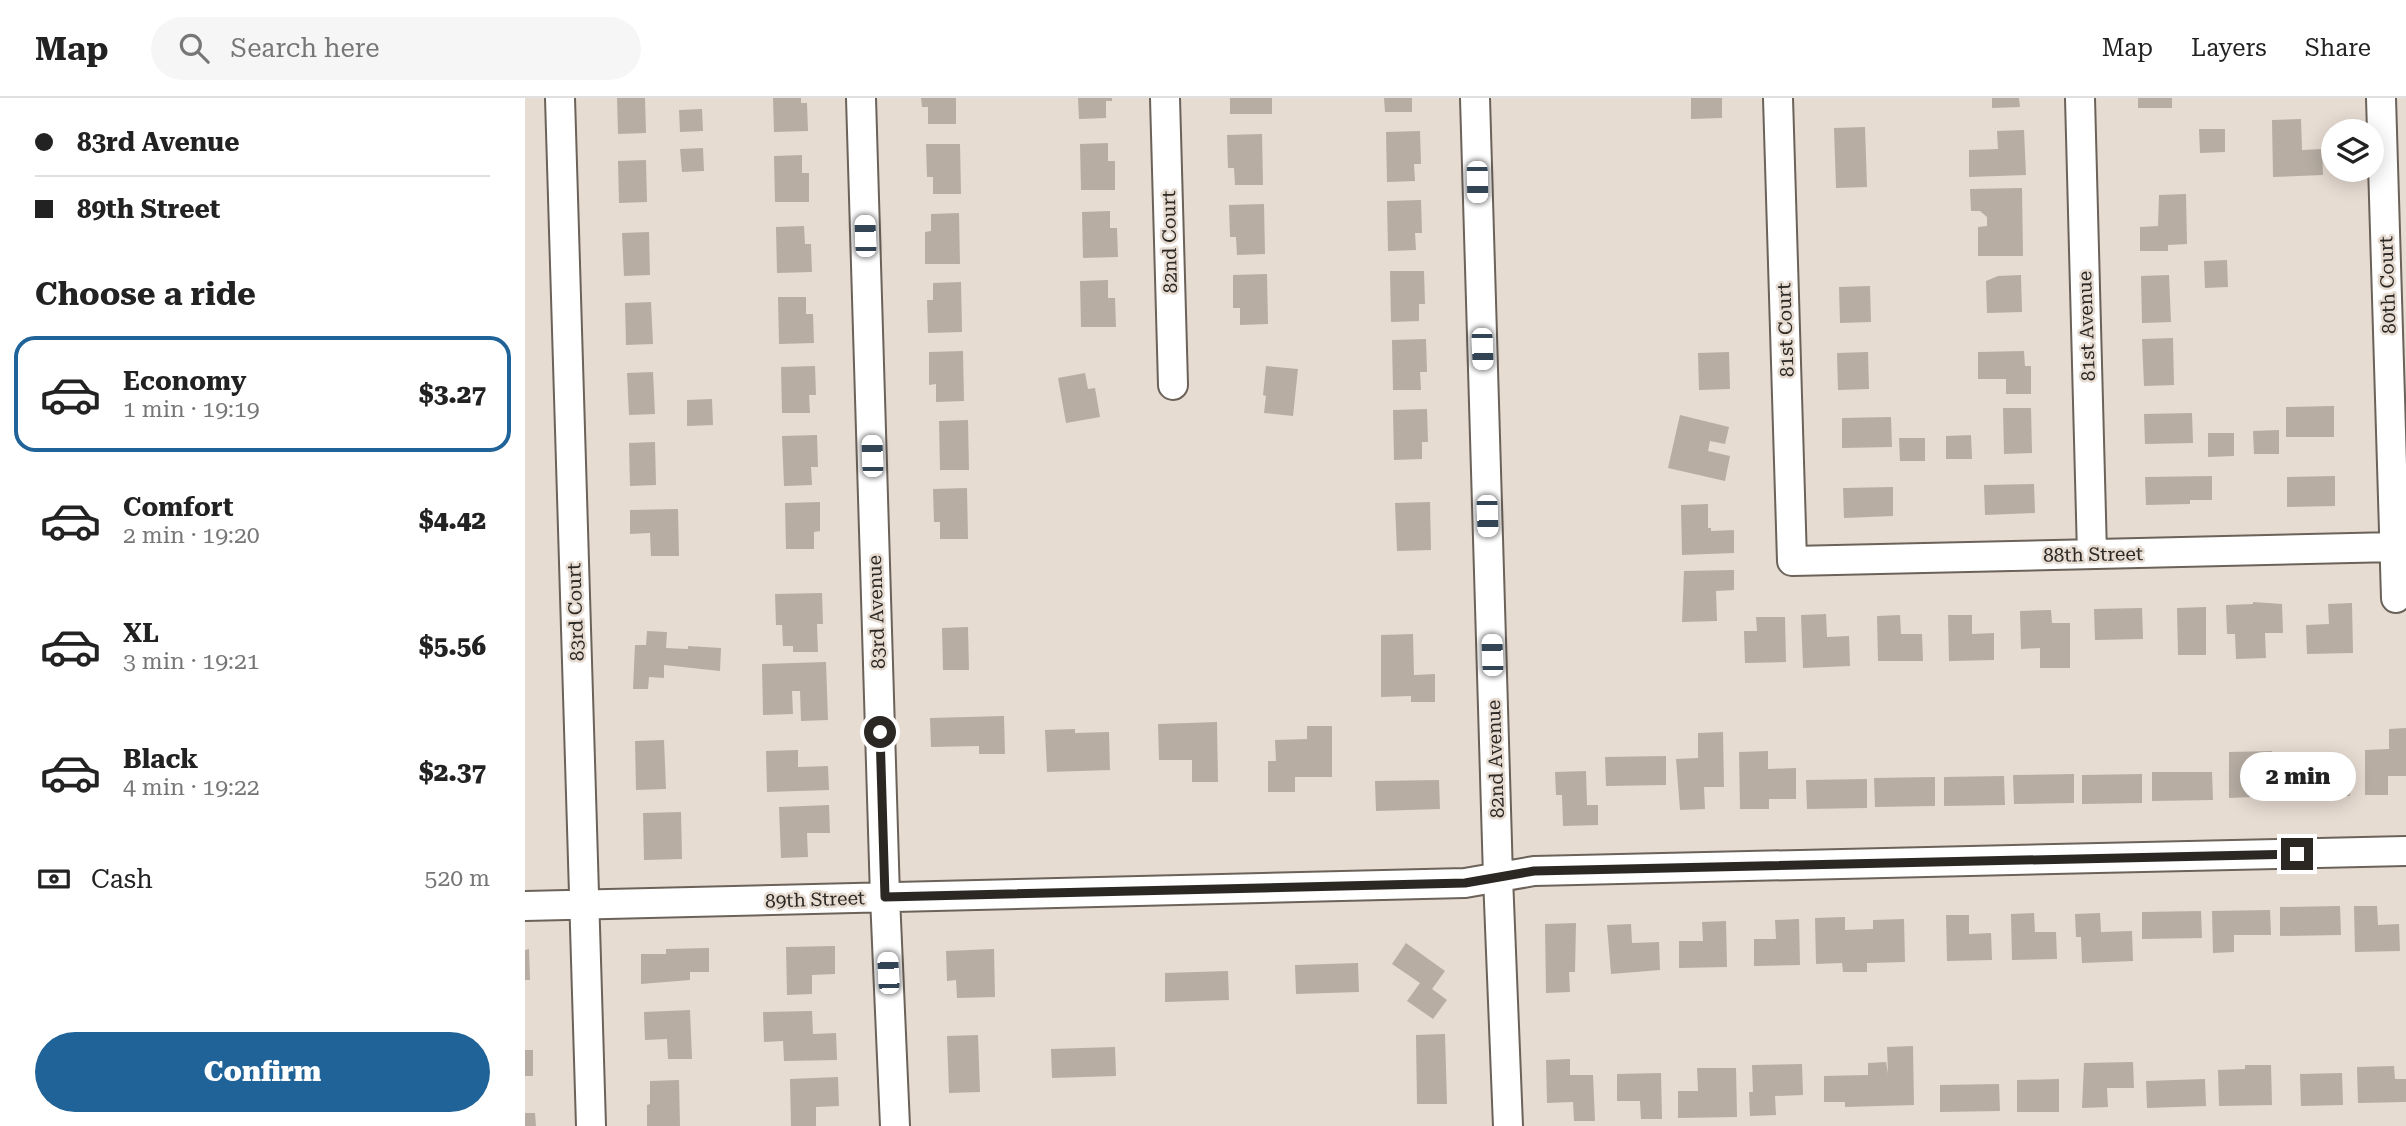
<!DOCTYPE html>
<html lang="en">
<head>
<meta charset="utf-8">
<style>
	body { margin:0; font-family:"Roboto Serif",serif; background:#f6f6f6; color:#222; height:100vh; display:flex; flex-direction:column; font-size:26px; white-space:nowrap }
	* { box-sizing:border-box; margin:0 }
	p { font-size:23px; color:#767676 }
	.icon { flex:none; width:38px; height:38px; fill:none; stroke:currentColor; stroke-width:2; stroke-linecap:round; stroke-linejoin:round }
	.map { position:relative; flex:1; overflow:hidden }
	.panel { display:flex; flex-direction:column; background:#fff; width:525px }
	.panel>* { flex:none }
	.guide { display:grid; align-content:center; height:154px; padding:0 35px; background:#fff }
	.buttons { position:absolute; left:1796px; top:21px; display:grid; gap:14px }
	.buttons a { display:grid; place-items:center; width:63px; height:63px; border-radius:50%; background:#fff; box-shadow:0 4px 18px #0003; font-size:35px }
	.end { position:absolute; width:32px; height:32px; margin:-16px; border:9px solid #2b2723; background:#fff; box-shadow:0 0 0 4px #fff }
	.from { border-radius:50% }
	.bubble { position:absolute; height:49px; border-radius:24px; background:#fff; box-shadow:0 4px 18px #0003; font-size:23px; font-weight:800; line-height:49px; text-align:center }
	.car { position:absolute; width:21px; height:42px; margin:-21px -10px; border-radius:9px; box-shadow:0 0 5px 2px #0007; background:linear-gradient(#fff 24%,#345 0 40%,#fff 0 76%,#345 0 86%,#fff 0) }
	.guide b { display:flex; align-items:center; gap:24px; height:66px; font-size:26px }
	.guide b+b { border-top:2px solid #e0e0e0 }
	.guide i { width:18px; height:18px; background:#222 }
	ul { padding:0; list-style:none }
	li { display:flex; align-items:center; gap:21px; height:116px; margin:0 14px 10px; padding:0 21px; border:4px solid transparent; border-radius:21px }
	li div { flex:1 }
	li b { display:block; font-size:26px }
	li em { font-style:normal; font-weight:800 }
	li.current { border-color:#206398 }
	li>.icon { width:63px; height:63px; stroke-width:1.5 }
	h2 { padding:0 35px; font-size:32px; line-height:84px }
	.pay { display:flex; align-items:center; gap:18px; height:77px; padding:0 35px; font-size:26px }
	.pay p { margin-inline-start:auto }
	.action { display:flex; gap:14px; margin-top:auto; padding:14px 35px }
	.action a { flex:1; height:80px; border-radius:42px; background:#206398; color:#fff; font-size:28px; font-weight:800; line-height:80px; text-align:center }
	header { display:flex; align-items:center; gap:42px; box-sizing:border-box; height:98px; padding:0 35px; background:#fff; border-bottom:2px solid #e0e0e0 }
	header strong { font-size:33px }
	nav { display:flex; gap:38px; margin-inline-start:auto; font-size:24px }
	.search { width:490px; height:63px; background:#f6f6f6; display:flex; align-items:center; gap:18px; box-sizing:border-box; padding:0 24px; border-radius:38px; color:#767676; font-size:26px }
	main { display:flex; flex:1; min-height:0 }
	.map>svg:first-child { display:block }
</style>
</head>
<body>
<header>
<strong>Map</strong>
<div class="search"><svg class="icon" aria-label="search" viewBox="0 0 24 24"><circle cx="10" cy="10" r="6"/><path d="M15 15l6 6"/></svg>Search here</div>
<nav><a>Map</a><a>Layers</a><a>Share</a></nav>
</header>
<main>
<section class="panel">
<div class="guide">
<b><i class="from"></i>83rd Avenue</b>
<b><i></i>89th Street</b>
</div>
<h2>Choose a ride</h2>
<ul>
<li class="current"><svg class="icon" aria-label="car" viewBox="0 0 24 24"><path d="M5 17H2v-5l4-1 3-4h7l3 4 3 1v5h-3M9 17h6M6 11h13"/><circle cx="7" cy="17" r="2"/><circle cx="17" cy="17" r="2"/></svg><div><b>Economy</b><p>1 min · 19:19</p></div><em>$3.27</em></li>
<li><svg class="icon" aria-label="car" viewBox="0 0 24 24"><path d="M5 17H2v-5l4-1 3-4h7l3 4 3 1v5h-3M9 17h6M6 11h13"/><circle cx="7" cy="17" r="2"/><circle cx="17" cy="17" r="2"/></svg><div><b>Comfort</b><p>2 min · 19:20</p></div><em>$4.42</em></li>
<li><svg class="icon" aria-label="car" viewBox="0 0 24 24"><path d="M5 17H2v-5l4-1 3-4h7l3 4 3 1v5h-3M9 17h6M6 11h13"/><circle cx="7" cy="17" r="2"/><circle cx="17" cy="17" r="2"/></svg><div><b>XL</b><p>3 min · 19:21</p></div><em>$5.56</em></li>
<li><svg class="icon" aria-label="car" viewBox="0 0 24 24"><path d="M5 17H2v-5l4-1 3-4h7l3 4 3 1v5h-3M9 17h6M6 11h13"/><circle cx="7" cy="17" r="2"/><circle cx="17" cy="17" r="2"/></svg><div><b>Black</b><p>4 min · 19:22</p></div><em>$2.37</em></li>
</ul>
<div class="pay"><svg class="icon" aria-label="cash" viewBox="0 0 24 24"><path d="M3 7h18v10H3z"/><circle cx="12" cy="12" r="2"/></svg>Cash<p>520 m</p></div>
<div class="action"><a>Confirm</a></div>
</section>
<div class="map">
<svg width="1881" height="1028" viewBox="0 0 1881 1028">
	<rect width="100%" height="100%" fill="#e7dcd2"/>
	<path fill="#b7ada3" d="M 92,0 L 120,0 L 121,35 L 93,36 Z
		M 248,0 L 276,0 L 276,5 L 282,5 L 283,33 L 249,34 Z
		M 396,0 L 431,0 L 431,26 L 403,26 L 403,9 L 397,9 Z
		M 553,0 L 587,0 L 587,3 L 581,3 L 581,20 L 554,21 Z
		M 705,0 L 747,0 L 747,16 L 705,16 Z
		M 859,0 L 887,0 L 887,14 L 860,14 Z
		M 1166,0 L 1197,0 L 1197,20 L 1166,21 Z
		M 1467,0 L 1494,0 L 1495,9 L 1467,10 Z
		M 1613,0 L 1647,0 L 1647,10 L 1613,10 Z
		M 177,11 L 178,33 L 155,34 L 154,12 Z
		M 1776,21 L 1777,52 L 1797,51 L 1798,77 L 1748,79 L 1747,22 Z
		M 1340,29 L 1342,89 L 1311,90 L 1309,30 Z
		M 1674,31 L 1700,31 L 1700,54 L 1675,55 Z
		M 1499,32 L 1501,77 L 1444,79 L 1444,52 L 1473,51 L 1472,33 Z
		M 895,33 L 896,66 L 889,66 L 890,83 L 862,84 L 861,34 Z
		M 737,36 L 738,87 L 710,87 L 709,70 L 703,70 L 702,37 Z
		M 583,45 L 583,63 L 590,63 L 590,92 L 556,92 L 555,46 Z
		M 401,46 L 435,46 L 436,96 L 408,96 L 408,79 L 402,79 Z
		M 178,50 L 179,73 L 157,74 L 155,51 Z
		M 277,57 L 277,75 L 284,75 L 284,104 L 250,104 L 249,58 Z
		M 121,62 L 122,104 L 94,105 L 93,63 Z
		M 1497,90 L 1498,158 L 1453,158 L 1453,129 L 1462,128 L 1462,119 L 1455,113 L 1446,113 L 1445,91 Z
		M 1661,96 L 1662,146 L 1643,147 L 1643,153 L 1615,153 L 1615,129 L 1633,128 L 1634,97 Z
		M 896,102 L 897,135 L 890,135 L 891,152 L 863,153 L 862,103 Z
		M 739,106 L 740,156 L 712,157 L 711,139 L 705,139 L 704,107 Z
		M 585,113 L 585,130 L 592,130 L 593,159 L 558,160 L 557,114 Z
		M 434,115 L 435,166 L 400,166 L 400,134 L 406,133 L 406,116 Z
		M 279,128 L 280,146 L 286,146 L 287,174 L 252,175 L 251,129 Z
		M 124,134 L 125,177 L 99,178 L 97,135 Z
		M 1702,162 L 1703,189 L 1680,190 L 1679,163 Z
		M 865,173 L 899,173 L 900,206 L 894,206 L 894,223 L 866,224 Z
		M 742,176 L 743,226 L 715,227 L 715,210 L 708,210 L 708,177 Z
		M 1496,177 L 1497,214 L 1462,215 L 1461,183 L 1473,178 Z
		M 1644,177 L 1646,224 L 1617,225 L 1616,178 Z
		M 583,182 L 583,200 L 590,200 L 591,229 L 556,229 L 555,183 Z
		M 436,184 L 437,234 L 403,235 L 402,202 L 408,202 L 408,185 Z
		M 1345,188 L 1346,224 L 1315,225 L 1314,189 Z
		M 253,199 L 281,199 L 281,216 L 288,216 L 289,245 L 254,246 Z
		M 126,204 L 128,246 L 101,247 L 100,205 Z
		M 1648,240 L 1649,287 L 1619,288 L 1617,241 Z
		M 901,241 L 902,274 L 895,274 L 896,292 L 868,292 L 867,242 Z
		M 438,253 L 439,303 L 411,304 L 411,286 L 404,287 L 404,254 Z
		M 1499,253 L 1500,268 L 1506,268 L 1506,296 L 1481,296 L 1481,281 L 1453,281 L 1453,254 Z
		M 1204,254 L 1205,291 L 1174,292 L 1173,255 Z
		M 1343,254 L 1344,291 L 1313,292 L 1312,255 Z
		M 290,268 L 291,297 L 284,297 L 285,315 L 257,315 L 256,269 Z
		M 741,268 L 773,271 L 768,318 L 739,315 L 741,298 L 738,297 Z
		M 128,274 L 130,316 L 104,317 L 102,275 Z
		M 560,275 L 563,291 L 570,290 L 575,319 L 541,325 L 533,280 Z
		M 187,301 L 188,327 L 162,328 L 162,302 Z
		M 1809,308 L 1809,339 L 1761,339 L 1761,309 Z
		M 1478,310 L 1506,310 L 1507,355 L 1479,356 Z
		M 902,311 L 903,344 L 897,344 L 897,361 L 869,362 L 868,312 Z
		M 1667,315 L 1668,345 L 1620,346 L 1619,316 Z
		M 1155,317 L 1204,329 L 1200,346 L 1185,343 L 1183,353 L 1205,358 L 1200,383 L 1143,370 Z
		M 1366,319 L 1367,349 L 1317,350 L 1317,320 Z
		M 443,322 L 444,372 L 415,372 L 414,323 Z
		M 1754,332 L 1754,356 L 1729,356 L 1728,333 Z
		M 1683,335 L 1709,335 L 1709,358 L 1683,359 Z
		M 292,337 L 293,369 L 286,369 L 287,387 L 259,388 L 257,338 Z
		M 1446,337 L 1447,361 L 1421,361 L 1421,338 Z
		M 1374,340 L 1400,340 L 1400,363 L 1375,363 Z
		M 130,344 L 131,387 L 105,388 L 104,345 Z
		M 1687,378 L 1687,402 L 1665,402 L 1665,406 L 1621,407 L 1620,379 Z
		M 1810,378 L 1810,408 L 1762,409 L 1762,379 Z
		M 1509,386 L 1510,415 L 1460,417 L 1459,387 Z
		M 1368,389 L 1368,418 L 1319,420 L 1318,390 Z
		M 442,390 L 443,441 L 415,441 L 415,424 L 409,424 L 408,391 Z
		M 295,404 L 295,433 L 289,434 L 289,451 L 261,451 L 260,405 Z
		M 905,404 L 906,452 L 872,453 L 870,405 Z
		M 1183,406 L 1183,430 L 1186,430 L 1186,433 L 1209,432 L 1209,455 L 1157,457 L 1156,407 Z
		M 153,411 L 154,458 L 126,458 L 125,435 L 105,436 L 105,412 Z
		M 1209,472 L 1209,492 L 1191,493 L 1192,523 L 1157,524 L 1159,473 Z
		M 297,495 L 298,526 L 292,526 L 293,554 L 268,554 L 268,548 L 258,548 L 257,527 L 251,527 L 250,496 Z
		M 1728,504 L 1757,506 L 1758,535 L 1740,535 L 1741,560 L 1711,561 L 1710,536 L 1702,536 L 1701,507 L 1728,506 Z
		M 1827,505 L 1828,555 L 1782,556 L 1781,527 L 1804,526 L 1803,506 Z
		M 1681,509 L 1681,557 L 1653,557 L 1652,510 Z
		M 1617,510 L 1618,541 L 1570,542 L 1569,511 Z
		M 1526,512 L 1527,525 L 1545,525 L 1545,570 L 1515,570 L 1515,550 L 1496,551 L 1495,513 Z
		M 1301,516 L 1302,539 L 1324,538 L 1325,568 L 1278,570 L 1276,517 Z
		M 1375,517 L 1376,536 L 1397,536 L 1398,563 L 1353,563 L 1352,518 Z
		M 1423,517 L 1447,517 L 1447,536 L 1469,535 L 1469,562 L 1424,563 Z
		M 1231,519 L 1260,519 L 1261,564 L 1220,565 L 1219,533 L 1232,533 Z
		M 443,529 L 444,572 L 418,572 L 417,530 Z
		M 122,533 L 142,534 L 141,550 L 163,551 L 163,548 L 196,550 L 195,573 L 139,567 L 139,580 L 124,579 L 123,591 L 108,591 L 110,547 L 121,547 Z
		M 888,536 L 889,577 L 910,576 L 910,604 L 886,604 L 886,598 L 856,599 L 856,537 Z
		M 301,564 L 303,622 L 276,623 L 275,593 L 267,593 L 268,616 L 238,617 L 237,566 Z
		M 479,618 L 480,656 L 454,656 L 454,648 L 406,649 L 405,620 Z
		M 692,624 L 693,684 L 667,684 L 667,662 L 634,662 L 633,626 Z
		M 782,628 L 807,628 L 807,679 L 770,679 L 770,694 L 743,694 L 743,663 L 751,663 L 750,642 L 782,641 Z
		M 1881,630 L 1881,678 L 1863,678 L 1863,697 L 1840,697 L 1840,652 L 1864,651 L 1864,631 Z
		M 550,631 L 550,635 L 584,634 L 585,672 L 522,674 L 520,632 Z
		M 1198,634 L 1199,689 L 1179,689 L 1180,711 L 1155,712 L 1151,661 L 1173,660 L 1173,635 Z
		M 139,642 L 141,691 L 111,692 L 110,643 Z
		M 273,652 L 273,669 L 303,668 L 304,692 L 242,694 L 241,653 Z
		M 1243,653 L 1243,671 L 1271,670 L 1271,701 L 1244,701 L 1244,711 L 1215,711 L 1214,654 Z
		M 1747,653 L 1747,681 L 1727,682 L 1727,699 L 1704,700 L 1704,654 Z
		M 1141,658 L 1141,687 L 1081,688 L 1080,659 Z
		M 1824,671 L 1825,698 L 1765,699 L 1765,672 Z
		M 1061,673 L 1062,707 L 1073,707 L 1073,727 L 1038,728 L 1037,697 L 1031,697 L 1030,674 Z
		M 1627,674 L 1687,674 L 1688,702 L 1627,703 Z
		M 1549,676 L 1549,705 L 1489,706 L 1488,677 Z
		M 1617,676 L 1617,705 L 1557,706 L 1557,677 Z
		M 1479,678 L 1480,707 L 1419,708 L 1419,679 Z
		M 1410,679 L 1410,708 L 1350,709 L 1349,680 Z
		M 1342,681 L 1342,710 L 1282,711 L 1281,682 Z
		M 914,682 L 915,711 L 851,713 L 850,683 Z
		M 304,707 L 305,735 L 282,735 L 283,759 L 256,760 L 254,709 Z
		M 156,714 L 157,761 L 119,762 L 118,715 Z
		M 1815,808 L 1816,837 L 1755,838 L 1755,809 Z
		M 1829,808 L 1852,808 L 1853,827 L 1874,826 L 1875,853 L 1830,854 Z
		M 1745,812 L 1746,837 L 1709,837 L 1709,854 L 1688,855 L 1687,813 Z
		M 1676,813 L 1677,840 L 1617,841 L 1617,814 Z
		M 1509,815 L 1510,834 L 1531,834 L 1532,861 L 1487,862 L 1486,816 Z
		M 1575,815 L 1576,834 L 1607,833 L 1608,863 L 1557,865 L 1556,839 L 1551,839 L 1550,816 Z
		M 1421,817 L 1444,817 L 1444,836 L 1466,835 L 1467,862 L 1422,863 Z
		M 1320,819 L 1320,832 L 1348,831 L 1348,822 L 1379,821 L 1380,864 L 1342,865 L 1342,874 L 1318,874 L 1317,865 L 1291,866 L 1290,820 Z
		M 1274,821 L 1275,867 L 1229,868 L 1229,841 L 1251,841 L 1250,822 Z
		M 1201,823 L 1202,869 L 1154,870 L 1154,843 L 1178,843 L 1177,824 Z
		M 1051,825 L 1050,874 L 1044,874 L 1045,894 L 1021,895 L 1020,826 Z
		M 1106,826 L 1107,845 L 1134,844 L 1135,872 L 1086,876 L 1082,827 Z
		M 881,845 L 920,873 L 907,891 L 922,902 L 908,921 L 882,903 L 895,885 L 867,866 Z
		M 310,848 L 310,876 L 287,877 L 287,896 L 262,897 L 261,849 Z
		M 184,850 L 184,874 L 165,874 L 165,882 L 116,886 L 116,856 L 141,856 L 141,851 Z
		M 4,851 L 5,882 L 0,882 L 0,852 Z
		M 469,851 L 470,899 L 432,900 L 431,882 L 422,883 L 421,853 Z
		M 833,865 L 834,894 L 771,896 L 770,867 Z
		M 703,873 L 704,902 L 640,904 L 640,875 Z
		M 165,912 L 167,961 L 143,961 L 142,941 L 120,942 L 119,914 Z
		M 287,913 L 288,936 L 311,935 L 312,962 L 259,963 L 258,943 L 239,944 L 238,914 Z
		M 920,936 L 922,1006 L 892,1006 L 891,937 Z
		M 453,937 L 455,994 L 424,995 L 422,938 Z
		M 1388,948 L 1389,1007 L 1320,1009 L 1320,1004 L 1299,1004 L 1299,978 L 1343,977 L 1343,965 L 1361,964 L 1363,976 L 1362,949 Z
		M 590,949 L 591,978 L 527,980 L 526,951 Z
		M 0,952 L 8,952 L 8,978 L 0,978 Z
		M 1045,961 L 1045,977 L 1068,977 L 1070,1023 L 1049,1023 L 1048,1004 L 1022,1005 L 1021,962 Z
		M 1608,964 L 1609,990 L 1582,990 L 1583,1009 L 1557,1010 L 1559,965 Z
		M 1277,966 L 1278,997 L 1250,998 L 1251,1017 L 1225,1018 L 1224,994 L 1228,994 L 1227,967 Z
		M 1720,967 L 1746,967 L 1747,1007 L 1694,1008 L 1693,972 L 1720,971 Z
		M 1869,968 L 1870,981 L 1881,981 L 1881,1004 L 1833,1005 L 1832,969 Z
		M 1172,970 L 1211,970 L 1212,1019 L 1153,1020 L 1153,993 L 1173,993 Z
		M 1136,975 L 1137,1021 L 1116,1021 L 1115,1003 L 1092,1003 L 1092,976 Z
		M 1817,975 L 1818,1007 L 1776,1008 L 1775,976 Z
		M 313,979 L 314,1008 L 291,1009 L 291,1028 L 266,1028 L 265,981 Z
		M 1534,981 L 1534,1014 L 1492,1014 L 1492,982 Z
		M 1680,981 L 1681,1008 L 1622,1010 L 1621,983 Z
		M 154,982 L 155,1028 L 122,1028 L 122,1007 L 125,1006 L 125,983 Z
		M 1474,986 L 1475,1013 L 1415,1014 L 1415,987 Z
		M 0,1015 L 10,1015 L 11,1028 L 0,1028 Z"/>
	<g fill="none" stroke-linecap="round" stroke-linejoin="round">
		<defs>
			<path id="minor" d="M 35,0 L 66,1028
				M 336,0 L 360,799 L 370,1028
				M 640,0 L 648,287
				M 950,0 L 973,779 L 983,1028
				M 1253,0 L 1267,463 L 1870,449
				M 1555,0 L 1567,456
				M 1856,0 L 1871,500
				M 0,808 L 940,785 L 1009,773 L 1881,753"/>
		</defs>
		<use href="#minor" stroke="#6b6259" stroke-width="32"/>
		<use href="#minor" stroke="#fff" stroke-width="28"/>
	</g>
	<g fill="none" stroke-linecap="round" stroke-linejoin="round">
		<path stroke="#2b2723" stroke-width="9" d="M 355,634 L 360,799 L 940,785 L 1009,773 L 1772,756"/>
	</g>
	<g text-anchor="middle" stroke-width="5" stroke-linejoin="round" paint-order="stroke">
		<g font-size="19" fill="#2b2723" stroke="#e7dcd2">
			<text transform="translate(644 144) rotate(-91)" y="7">82nd Court</text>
			<text transform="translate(1862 187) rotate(-92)" y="7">80th Court</text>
			<text transform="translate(1561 228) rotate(-92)" y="7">81st Avenue</text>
			<text transform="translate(1260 232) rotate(-92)" y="7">81st Court</text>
			<text transform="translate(1568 456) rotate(-1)" y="7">88th Street</text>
			<text transform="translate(50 514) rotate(-92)" y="7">83rd Court</text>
			<text transform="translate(351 514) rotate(-92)" y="7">83rd Avenue</text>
			<text transform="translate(970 661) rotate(-92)" y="7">82nd Avenue</text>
			<text transform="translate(290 801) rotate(-2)" y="7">89th Street</text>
		</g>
	</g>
</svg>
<div class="buttons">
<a><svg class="icon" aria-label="layers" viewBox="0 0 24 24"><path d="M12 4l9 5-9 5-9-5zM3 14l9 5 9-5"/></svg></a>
</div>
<i class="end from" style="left:355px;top:634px"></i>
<i class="end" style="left:1772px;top:756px"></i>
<div class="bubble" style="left:1715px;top:654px;width:116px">2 min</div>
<i class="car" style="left:952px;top:84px;rotate:179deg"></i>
<i class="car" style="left:340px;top:138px;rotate:358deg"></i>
<i class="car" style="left:957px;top:251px;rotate:178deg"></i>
<i class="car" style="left:347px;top:358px;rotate:358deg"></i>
<i class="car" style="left:962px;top:418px;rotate:178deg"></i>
<i class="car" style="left:967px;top:557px;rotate:358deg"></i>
<i class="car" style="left:363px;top:875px;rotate:357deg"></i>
</div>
</main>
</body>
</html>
